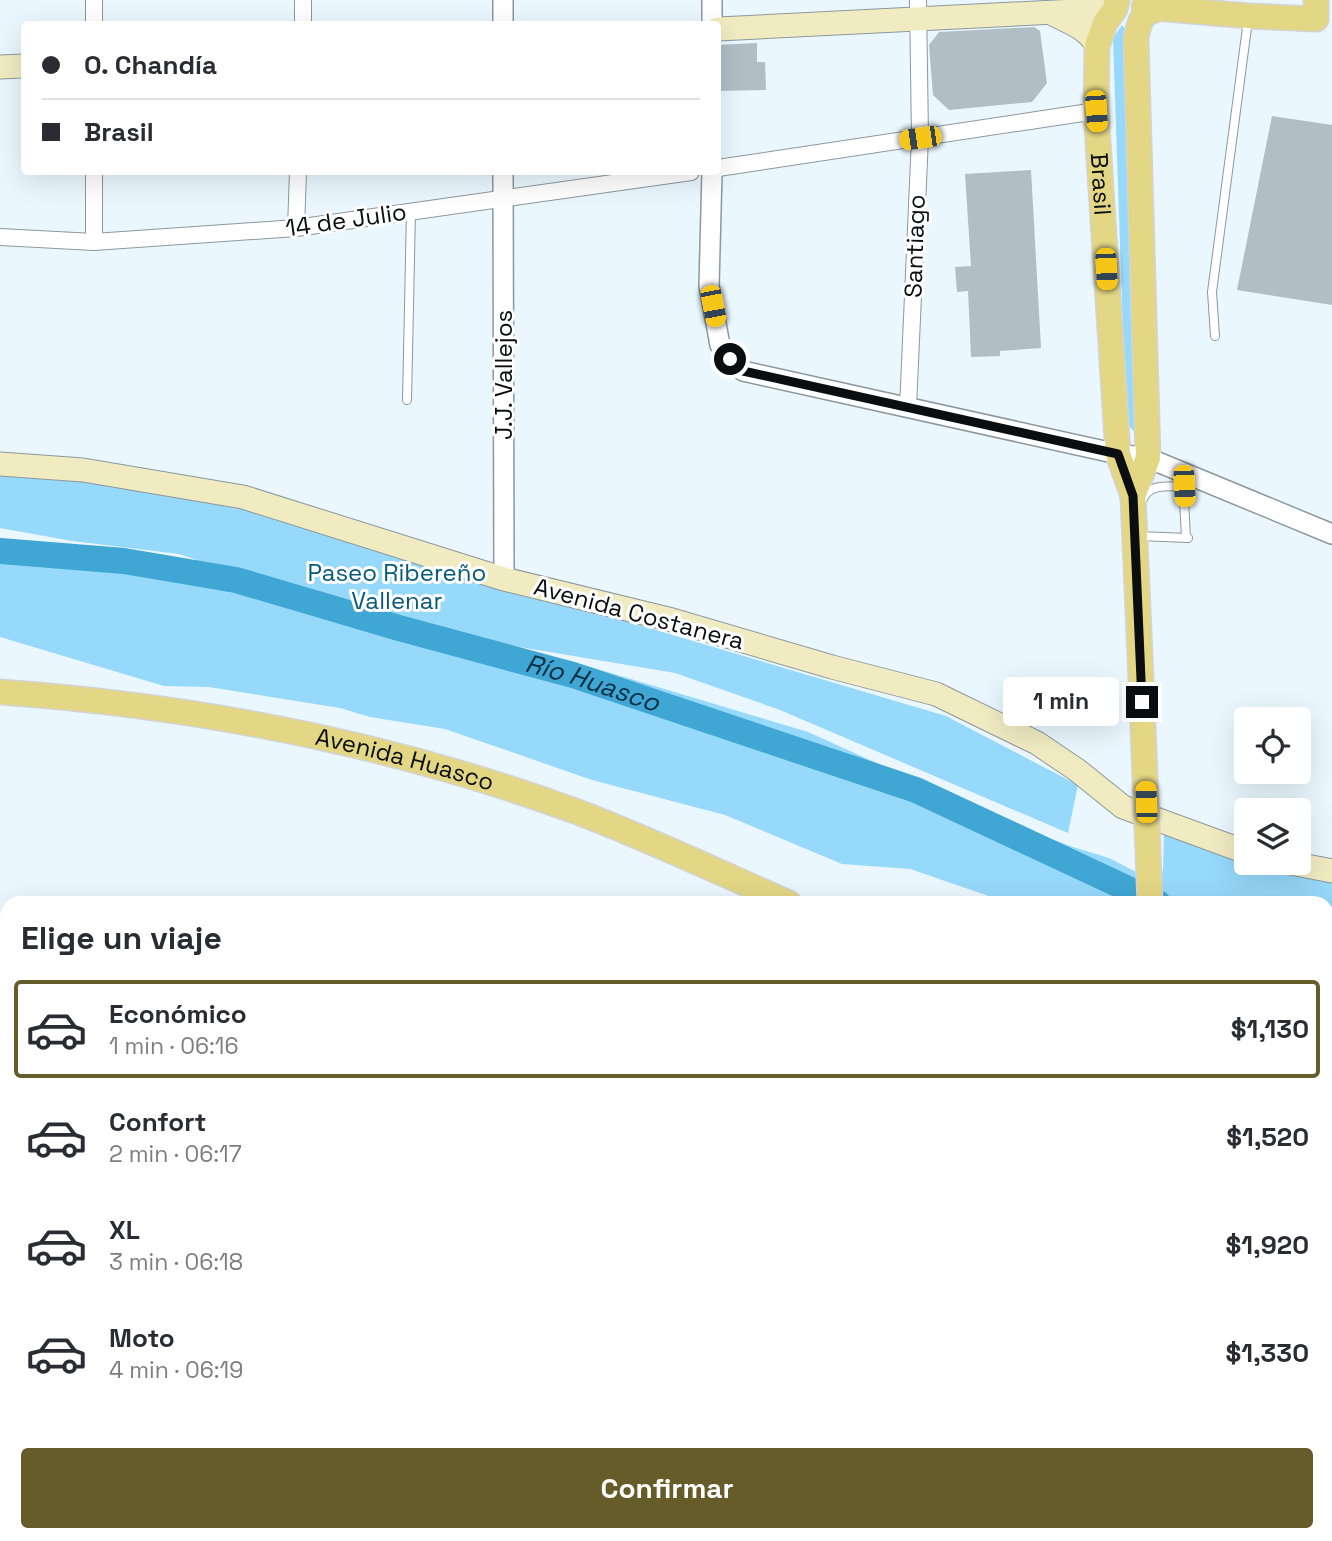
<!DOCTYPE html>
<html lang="es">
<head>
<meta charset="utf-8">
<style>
	body { margin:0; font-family:"Space Grotesk",sans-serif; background:#f2f2f3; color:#2b2b33; height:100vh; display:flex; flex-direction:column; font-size:26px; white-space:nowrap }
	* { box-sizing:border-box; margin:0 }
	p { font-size:23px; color:#7c7c81 }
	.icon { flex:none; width:38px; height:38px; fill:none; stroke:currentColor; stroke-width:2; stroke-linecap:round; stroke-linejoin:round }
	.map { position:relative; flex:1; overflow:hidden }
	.side { position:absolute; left:0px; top:896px; width:1334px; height:646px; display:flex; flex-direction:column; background:#fff; border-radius:21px 21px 0 0; box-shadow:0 7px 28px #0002 }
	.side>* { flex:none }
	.top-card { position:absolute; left:21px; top:21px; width:700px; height:154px; border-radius:7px; box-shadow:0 7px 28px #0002; display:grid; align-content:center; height:154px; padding:0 21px; background:#fff }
	.fabs { position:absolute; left:1234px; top:707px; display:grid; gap:14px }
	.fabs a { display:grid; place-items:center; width:77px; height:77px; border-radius:7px; background:#fff; box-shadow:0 7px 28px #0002; font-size:35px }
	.end { position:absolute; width:32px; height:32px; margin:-16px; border:9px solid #0a0e10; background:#fff; box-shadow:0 0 0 4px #fff }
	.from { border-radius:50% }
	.bubble { position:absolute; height:49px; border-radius:7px; background:#fff; box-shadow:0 7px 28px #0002; font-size:23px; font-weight:600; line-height:49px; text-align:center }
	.car { position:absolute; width:21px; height:42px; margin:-21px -10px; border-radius:9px; box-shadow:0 0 5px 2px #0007; background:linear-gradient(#f5c518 24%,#345 0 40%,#f5c518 0 76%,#345 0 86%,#f5c518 0) }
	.top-card b { display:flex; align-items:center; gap:24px; height:66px; font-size:26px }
	.top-card b+b { border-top:2px solid #e1e1e2 }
	.top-card i { width:18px; height:18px; background:#2b2b33 }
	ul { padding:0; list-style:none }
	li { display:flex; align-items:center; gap:21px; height:98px; margin:0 14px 10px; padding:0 7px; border:4px solid transparent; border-radius:7px }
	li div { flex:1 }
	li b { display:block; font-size:26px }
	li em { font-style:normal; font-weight:600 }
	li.active { border-color:#655c29 }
	li>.icon { width:63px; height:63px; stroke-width:1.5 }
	h2 { padding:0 21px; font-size:32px; line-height:84px }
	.primary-button { display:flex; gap:14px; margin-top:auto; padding:14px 21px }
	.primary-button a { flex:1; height:80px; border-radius:7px; background:#655c29; color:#fff; font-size:28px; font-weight:600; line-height:80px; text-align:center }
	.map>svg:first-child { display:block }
</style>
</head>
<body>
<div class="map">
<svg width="1332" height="1541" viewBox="0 0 1332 1541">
	<rect width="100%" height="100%" fill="#eaf7fe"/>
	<path fill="#97d9fb" d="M 1122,25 L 1130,36 L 1135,433 L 1126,422 L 1113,38 Z
		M 0,474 L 80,479 L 241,509 L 477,577 L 946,716 L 1078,785 L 1068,833 L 780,710 L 675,673 L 478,640 L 430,629 L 434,643 L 549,672 L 564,659 L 808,732 L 1012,824 L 1070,846 L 1109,858 L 1146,877 L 1163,871 L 1164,831 L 1246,863 L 1259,863 L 1332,879 L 1332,1050 L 1326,1048 L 1326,903 L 1009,903 L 910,869 L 842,864 L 725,815 L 592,780 L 445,729 L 370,717 L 340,708 L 209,687 L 164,686 L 0,637 L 0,548 L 127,567 L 204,576 L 349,606 L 227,566 L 203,562 L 179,554 L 72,541 L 0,528 Z
		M 366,1535 L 516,1535 L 516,1541 L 360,1541 L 361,1537 Z"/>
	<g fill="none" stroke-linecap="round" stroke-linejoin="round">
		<g stroke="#40a6d4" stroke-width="26">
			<path id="s1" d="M 0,551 L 124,561 L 236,580 L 399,628 L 573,675 L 916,790 L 1158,903"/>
			<path d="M 1326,955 L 1332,956"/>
		</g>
	</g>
	<path fill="#b1bec5" d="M 1034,27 L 1040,31 L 1047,83 L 1032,102 L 949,110 L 933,95 L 929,45 L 939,32 Z
		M 757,43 L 757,62 L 765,62 L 766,90 L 718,91 L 718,45 Z
		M 1272,116 L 1332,125 L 1332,305 L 1237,290 Z
		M 1031,170 L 1041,348 L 1000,351 L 1000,356 L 971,357 L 968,291 L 957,292 L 955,267 L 971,266 L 965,174 Z"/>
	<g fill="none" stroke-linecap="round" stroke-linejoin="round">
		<defs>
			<path id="service" d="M 1215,336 L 1212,292 L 1248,20
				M 407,400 L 411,211
				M 1183,482 L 1186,537
				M 1143,499 C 1150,483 1168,487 1183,486
				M 1138,536 L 1188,538"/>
			<path id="minor" d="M 303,0 L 303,24
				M 94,24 L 94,0
				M 718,168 L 1096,111
				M 94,172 L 94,242
				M 296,228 L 298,172
				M 0,237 L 94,242 L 296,228 L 691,172
				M 908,408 L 920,138 L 918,0
				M 0,1197 L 6,1157
				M 0,1251 L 7,1252
				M 0,1338 L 7,1339
				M 1326,1393 L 1332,1394
				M 337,1541 L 337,1535
				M 533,1541 L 534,1535
				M 725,1541 L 725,1535
				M 974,1541 L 975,1535
				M 1067,1541 L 1068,1535"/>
			<path id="tertiary" d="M 712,0 L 712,24
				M 503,24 L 503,0
				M 503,172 L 504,579
				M 712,172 L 709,286 L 720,345 L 729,359 L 743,371 L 1118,454 L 1148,458 L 1332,534
				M 1326,1064 L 1332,1067
				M 1181,1535 L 1206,1541
				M 629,1541 L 629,1535"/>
			<path id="secondary" d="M 1051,13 C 1068,22 1088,28 1097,46
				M 718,29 L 1115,9
				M 0,67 L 24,66
				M 0,464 L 83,470 L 243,497 L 504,579 L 672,620 L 832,667 L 936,694 L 1037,743 L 1077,770 L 1123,807 L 1246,852
				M 1291,863 L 1332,871
				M 1326,1112 L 1332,1114"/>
			<g id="primary">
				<path id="s2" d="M 1117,0 L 1115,9 L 1105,23 L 1097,46 L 1096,111 L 1118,454 L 1133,496 L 1142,702"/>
				<path d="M 1144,7 L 1249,16 L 1316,19 L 1316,0"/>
				<path d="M 1133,496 L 1148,458 L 1136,38 C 1140,21 1140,14 1158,9"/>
				<path id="s3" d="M 0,692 C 196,706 389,743 575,811 C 647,838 718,872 789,903"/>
			</g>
		</defs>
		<use href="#service" stroke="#8c989e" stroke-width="10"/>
		<use href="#minor" stroke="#8c989e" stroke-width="18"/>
		<use href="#tertiary" stroke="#8c989e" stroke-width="22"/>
		<use href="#secondary" stroke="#8c989e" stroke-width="25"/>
		<use href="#primary" stroke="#d3d4d4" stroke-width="27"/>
		<use href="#service" stroke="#fff" stroke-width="8"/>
		<use href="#minor" stroke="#fff" stroke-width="16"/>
		<use href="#tertiary" stroke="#fff" stroke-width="19"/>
		<use href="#secondary" stroke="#f1ebc2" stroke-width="23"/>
		<use href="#primary" stroke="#e3d685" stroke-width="24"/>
		<defs>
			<path id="primary-bridge" d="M 1142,702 L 1150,903"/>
		</defs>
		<use href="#primary-bridge" stroke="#d3d4d4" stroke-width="27" stroke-linecap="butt"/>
		<use href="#primary-bridge" stroke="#e3d685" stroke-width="24"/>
	</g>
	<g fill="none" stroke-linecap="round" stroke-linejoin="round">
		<path stroke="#0a0e10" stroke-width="9" d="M 730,359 L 743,371 L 1118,454 L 1133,496 L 1142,702"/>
	</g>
	<g text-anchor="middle" stroke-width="6" stroke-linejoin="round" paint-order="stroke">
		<g font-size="24" fill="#0a0e10" stroke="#fff">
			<text dy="8" stroke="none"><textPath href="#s2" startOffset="189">Brasil</textPath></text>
			<text transform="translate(346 220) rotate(-8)" y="8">14 de Julio</text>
			<text transform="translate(915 246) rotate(-88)" y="8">Santiago</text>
			<text transform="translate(504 375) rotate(-90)" y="8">J.J. Vallejos</text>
			<text transform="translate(639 614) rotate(15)" y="8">Avenida Costanera</text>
			<text dy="8" stroke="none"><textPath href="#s3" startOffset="411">Avenida Huasco</textPath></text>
		</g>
		<g font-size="24" fill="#065979" stroke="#fff">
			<text x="397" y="581">Paseo Ribereño<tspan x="397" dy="28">Vallenar</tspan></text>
		</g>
		<g font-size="26" font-style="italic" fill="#012f42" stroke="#fff">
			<text dy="9" stroke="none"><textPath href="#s1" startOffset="609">Río Huasco</textPath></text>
		</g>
	</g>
</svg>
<div class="fabs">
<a><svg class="icon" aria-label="locate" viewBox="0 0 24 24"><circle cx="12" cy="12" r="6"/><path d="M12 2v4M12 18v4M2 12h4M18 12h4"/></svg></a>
<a><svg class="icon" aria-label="layers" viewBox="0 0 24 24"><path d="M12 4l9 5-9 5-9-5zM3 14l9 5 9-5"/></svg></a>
</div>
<i class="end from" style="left:730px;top:359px"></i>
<i class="end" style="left:1142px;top:702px"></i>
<div class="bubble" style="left:1003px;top:677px;width:116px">1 min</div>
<i class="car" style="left:1096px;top:111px;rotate:176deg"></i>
<i class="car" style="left:920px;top:138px;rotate:262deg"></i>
<i class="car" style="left:1106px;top:269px;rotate:177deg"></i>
<i class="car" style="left:713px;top:306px;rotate:169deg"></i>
<i class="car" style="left:1184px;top:486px;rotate:177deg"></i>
<i class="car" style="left:1146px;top:802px;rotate:358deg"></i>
<div class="top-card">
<b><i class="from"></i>O. Chandía</b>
<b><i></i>Brasil</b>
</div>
<section class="side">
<h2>Elige un viaje</h2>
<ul>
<li class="active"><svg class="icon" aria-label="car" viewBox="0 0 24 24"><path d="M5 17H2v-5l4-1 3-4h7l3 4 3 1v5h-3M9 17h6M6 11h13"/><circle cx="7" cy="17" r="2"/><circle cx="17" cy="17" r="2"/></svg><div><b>Económico</b><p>1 min · 06:16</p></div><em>$1,130</em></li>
<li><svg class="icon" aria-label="car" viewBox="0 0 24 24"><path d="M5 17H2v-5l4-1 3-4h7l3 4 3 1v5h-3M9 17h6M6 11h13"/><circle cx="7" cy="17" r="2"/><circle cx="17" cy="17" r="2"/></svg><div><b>Confort</b><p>2 min · 06:17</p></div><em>$1,520</em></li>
<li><svg class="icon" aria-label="car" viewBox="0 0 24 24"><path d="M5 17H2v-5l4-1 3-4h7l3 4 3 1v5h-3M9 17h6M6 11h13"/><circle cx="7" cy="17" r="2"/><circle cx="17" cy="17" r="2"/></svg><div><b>XL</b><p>3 min · 06:18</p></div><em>$1,920</em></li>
<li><svg class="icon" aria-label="car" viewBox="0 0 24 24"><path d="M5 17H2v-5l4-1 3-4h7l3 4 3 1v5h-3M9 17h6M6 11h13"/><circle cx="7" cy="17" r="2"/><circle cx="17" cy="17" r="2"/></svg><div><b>Moto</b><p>4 min · 06:19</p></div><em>$1,330</em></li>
</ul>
<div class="primary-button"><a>Confirmar</a></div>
</section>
</div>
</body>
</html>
